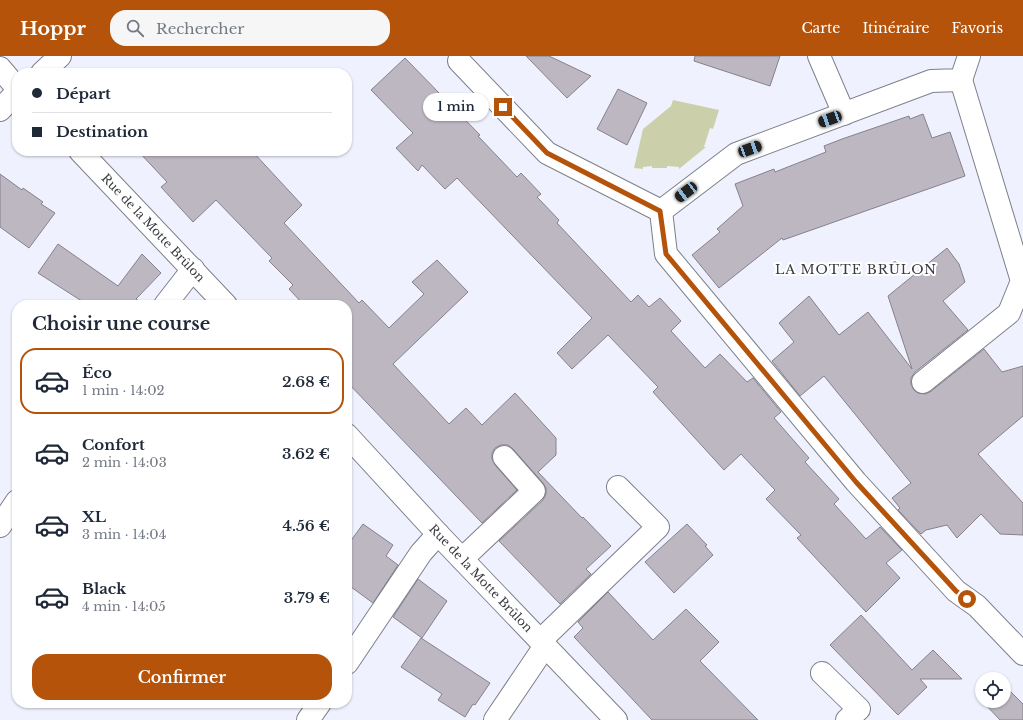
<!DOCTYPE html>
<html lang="fr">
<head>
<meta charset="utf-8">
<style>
	body { margin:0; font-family:"Libre Baskerville",serif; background:#f6f6f7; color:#1f2937; height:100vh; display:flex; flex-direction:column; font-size:15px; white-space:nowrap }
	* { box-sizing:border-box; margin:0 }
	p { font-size:13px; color:#747a83 }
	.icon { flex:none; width:22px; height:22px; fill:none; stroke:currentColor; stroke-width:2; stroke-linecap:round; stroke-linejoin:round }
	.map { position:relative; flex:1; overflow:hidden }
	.panel { position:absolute; left:12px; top:244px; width:340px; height:408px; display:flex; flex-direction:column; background:#fff; border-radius:16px; box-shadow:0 1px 3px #0004 }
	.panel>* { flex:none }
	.guide { position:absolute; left:12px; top:12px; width:340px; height:88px; border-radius:16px; box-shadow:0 1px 3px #0004; display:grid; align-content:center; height:88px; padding:0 20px; background:#fff }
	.controls { position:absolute; left:975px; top:616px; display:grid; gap:8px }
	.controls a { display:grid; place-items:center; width:36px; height:36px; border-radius:50%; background:#fff; box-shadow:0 1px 3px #0004; font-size:20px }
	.end { position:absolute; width:18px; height:18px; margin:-9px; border:5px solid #b45309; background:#fff; box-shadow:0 0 0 2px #fff }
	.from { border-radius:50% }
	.bubble { position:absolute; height:28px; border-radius:14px; background:#fff; box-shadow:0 1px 3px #0004; font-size:13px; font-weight:600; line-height:28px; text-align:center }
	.car { position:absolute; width:12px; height:24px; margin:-12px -6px; border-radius:5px; box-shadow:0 0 3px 1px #0007; background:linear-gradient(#222 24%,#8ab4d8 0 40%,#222 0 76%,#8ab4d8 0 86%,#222 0) }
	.guide b { display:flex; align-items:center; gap:14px; height:38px; font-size:15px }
	.guide b+b { border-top:1px solid #e0e1e3 }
	.guide i { width:10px; height:10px; background:#1f2937 }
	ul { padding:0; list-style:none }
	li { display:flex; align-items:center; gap:12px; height:66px; margin:0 8px 6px; padding:0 12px; border:2px solid transparent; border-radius:16px }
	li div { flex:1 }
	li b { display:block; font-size:15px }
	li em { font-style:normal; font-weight:600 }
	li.selected { border-color:#b45309 }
	li>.icon { width:36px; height:36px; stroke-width:1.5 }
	h2 { padding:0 20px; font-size:18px; line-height:48px }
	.action { display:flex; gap:8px; margin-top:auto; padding:8px 20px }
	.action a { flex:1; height:46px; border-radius:16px; background:#b45309; color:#fff; font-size:16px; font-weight:600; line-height:46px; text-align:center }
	header { display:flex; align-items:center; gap:24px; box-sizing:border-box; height:56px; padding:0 20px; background:#b45309; color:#fff }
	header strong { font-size:19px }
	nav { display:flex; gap:22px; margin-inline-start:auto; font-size:14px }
	.search { width:280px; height:36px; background:#f6f6f7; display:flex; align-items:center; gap:10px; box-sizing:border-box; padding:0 14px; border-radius:16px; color:#747a83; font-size:15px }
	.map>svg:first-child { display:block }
</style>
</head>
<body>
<header>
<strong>Hoppr</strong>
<div class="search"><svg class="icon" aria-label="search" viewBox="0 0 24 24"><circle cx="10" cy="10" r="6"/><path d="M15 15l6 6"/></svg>Rechercher</div>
<nav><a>Carte</a><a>Itinéraire</a><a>Favoris</a></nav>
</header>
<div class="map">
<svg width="1023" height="664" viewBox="0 0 1023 664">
	<rect width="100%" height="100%" fill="#eff2fe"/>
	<path fill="#ccd0aa" d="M 673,44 L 719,54 L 713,73 L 710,72 L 704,91 L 706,91 L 679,113 L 679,111 L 667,110 L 667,112 L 652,112 L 652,110 L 643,111 L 643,113 L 634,112 L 643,73 L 671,50 Z"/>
	<path fill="#bdb7c2" stroke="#86818b" d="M 526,0 L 549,0 L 591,20 L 567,42 Z
		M 695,0 L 780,0 L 770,30 L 694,5 Z
		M 405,2 L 480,79 L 478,80 L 517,121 L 521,117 L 541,138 L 537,141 L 559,164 L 557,167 L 631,246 L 638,239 L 649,251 L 660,242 L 681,265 L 671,275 L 705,312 L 720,298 L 747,326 L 753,322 L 781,356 L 774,362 L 809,402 L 805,406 L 839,443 L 834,448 L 866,483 L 880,471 L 902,494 L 886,507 L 900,522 L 866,556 L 797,482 L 801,479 L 766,443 L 775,434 L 741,398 L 724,414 L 653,336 L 658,331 L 608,279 L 572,313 L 557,297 L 592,262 L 457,122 L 445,133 L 422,109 L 418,115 L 396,92 L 413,77 L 371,34 Z
		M 618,33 L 647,47 L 627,89 L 597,73 Z
		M 923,58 L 932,82 L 950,76 L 965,120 L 783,184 L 782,182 L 719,232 L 692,199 L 720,176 L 717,173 L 743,150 L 735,128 L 774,113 L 775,116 L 826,96 L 824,90 L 842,83 L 909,60 L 910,63 Z
		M 138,95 L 252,95 L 302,149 L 284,167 L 359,247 L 362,244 L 389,272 L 424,238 L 412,226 L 437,204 L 468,236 L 393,308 L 449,368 L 466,352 L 482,369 L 515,337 L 556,382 L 556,399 L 538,416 L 582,462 L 583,461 L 611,490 L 586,513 L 591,518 L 560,548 L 499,485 L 543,444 L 546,438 L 546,432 L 543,427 L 513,393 L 508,389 L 501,389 L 495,392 L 492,397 L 492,403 L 495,409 L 517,434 L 482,467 L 347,326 L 347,249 L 304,249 L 289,233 L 293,229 L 269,205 L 272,202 L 216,144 L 193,166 L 161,131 L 167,126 Z
		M 0,118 L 22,134 L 23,132 L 43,146 L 41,148 L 55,157 L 29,192 L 0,171 Z
		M 58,188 L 118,230 L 142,198 L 161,217 L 136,243 L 145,249 L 88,249 L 38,217 Z
		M 947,192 L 959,208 L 965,226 L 943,245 L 968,274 L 915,316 L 911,322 L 911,328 L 914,334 L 918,337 L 925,338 L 930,336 L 984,293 L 1002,316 L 1023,310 L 1023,360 L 978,398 L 1023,447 L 1023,479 L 1000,478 L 981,458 L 957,482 L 947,469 L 926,474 L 921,478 L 898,454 L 900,452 L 892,442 L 911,427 L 824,320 L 800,340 L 772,305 L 794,286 L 779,267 L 809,240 L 839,279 L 868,256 L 912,313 L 888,240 Z
		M 363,468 L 393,489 L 386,500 L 398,509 L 373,547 L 347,528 L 347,490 Z
		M 687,468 L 707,489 L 705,490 L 713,499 L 674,537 L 645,506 Z
		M 418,523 L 447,545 L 422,582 L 393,561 Z
		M 608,536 L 653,584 L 686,553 L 719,586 L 700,605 L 758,664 L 652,664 L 574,581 L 583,572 L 578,566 Z
		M 861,559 L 912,614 L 933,594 L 962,623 L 920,623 L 927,631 L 898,659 L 830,589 Z
		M 421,582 L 490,627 L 475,649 L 473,648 L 465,661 L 438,644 L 442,638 L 401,611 Z
		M 1004,629 L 1023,648 L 1023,664 L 1000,664 L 985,648 L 987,645 L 1004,645 Z"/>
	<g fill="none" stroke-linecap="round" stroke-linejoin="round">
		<defs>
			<g id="minor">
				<path d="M 819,0 L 844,58"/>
				<path d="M 969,0 L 961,24 L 931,25 L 736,98 L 661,155 L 666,198 L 856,426 L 956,535 L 977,550 L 1023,598"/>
				<path d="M 459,5 L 547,97 L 661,155"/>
				<path d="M 0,12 L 17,32"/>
				<path d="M 42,17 L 60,0"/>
				<path d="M 0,54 L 17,36"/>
				<path id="s1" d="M 80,95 L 226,249"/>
				<path d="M 165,249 L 193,213"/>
				<path d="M 923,326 L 1009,257 L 1022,225 L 961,24"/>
				<path id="s2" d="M 347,379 L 438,478 L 616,664"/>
				<path d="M 0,470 L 17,445"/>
				<path d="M 462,503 L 534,435 L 504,401"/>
				<path d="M 540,585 L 658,471 L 618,431"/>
				<path d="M 347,607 L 421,497 L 438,478"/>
				<path d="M 822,617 L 859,653 L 847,664"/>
				<path d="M 308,664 L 320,647"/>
				<path d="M 495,664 L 545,590"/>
			</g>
		</defs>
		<use href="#minor" stroke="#7d808b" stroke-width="24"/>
		<use href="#minor" stroke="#fff" stroke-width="22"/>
	</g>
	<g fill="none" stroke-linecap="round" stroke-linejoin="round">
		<path stroke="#b45309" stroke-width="5" d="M 503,51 L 547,97 L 660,155 L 666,198 L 856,426 L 956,535 L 967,543"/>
	</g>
	<g text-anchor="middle" stroke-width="4" stroke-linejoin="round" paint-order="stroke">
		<g font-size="12" fill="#3a3c40" stroke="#fff">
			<text dy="4" stroke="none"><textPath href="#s1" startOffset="106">Rue de la Motte Brûlon</textPath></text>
			<text dy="4" stroke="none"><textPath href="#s2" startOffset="196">Rue de la Motte Brûlon</textPath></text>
		</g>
		<g font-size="13" letter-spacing="1" fill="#3a3c40" stroke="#fff">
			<text x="856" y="218">LA MOTTE BRÛLON</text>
		</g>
	</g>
</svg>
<div class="controls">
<a><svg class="icon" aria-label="locate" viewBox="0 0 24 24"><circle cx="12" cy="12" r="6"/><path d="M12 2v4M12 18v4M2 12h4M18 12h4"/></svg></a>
</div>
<i class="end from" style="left:967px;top:543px"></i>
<i class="end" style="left:503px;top:51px"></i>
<div class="bubble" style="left:423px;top:37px;width:66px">1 min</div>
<i class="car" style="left:830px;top:63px;rotate:250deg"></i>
<i class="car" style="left:750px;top:93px;rotate:70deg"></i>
<i class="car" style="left:686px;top:136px;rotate:233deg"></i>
<div class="guide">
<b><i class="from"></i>Départ</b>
<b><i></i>Destination</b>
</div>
<section class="panel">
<h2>Choisir une course</h2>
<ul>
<li class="selected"><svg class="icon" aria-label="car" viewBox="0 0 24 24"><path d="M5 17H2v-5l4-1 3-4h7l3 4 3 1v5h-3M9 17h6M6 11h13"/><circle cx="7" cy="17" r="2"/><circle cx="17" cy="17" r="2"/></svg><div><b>Éco</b><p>1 min · 14:02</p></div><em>2.68 €</em></li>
<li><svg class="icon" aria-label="car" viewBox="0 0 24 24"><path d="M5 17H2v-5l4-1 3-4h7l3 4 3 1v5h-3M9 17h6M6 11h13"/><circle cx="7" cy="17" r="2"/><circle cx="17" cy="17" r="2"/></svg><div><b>Confort</b><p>2 min · 14:03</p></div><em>3.62 €</em></li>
<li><svg class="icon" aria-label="car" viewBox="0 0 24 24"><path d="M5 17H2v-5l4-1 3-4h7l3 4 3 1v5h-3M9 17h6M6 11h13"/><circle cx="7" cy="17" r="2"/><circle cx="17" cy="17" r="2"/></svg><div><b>XL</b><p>3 min · 14:04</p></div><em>4.56 €</em></li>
<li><svg class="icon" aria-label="car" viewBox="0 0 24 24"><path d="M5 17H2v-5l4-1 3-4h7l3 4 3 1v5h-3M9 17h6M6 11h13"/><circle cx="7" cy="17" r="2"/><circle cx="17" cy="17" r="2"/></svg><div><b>Black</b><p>4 min · 14:05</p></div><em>3.79 €</em></li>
</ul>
<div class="action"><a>Confirmer</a></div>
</section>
</div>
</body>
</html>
